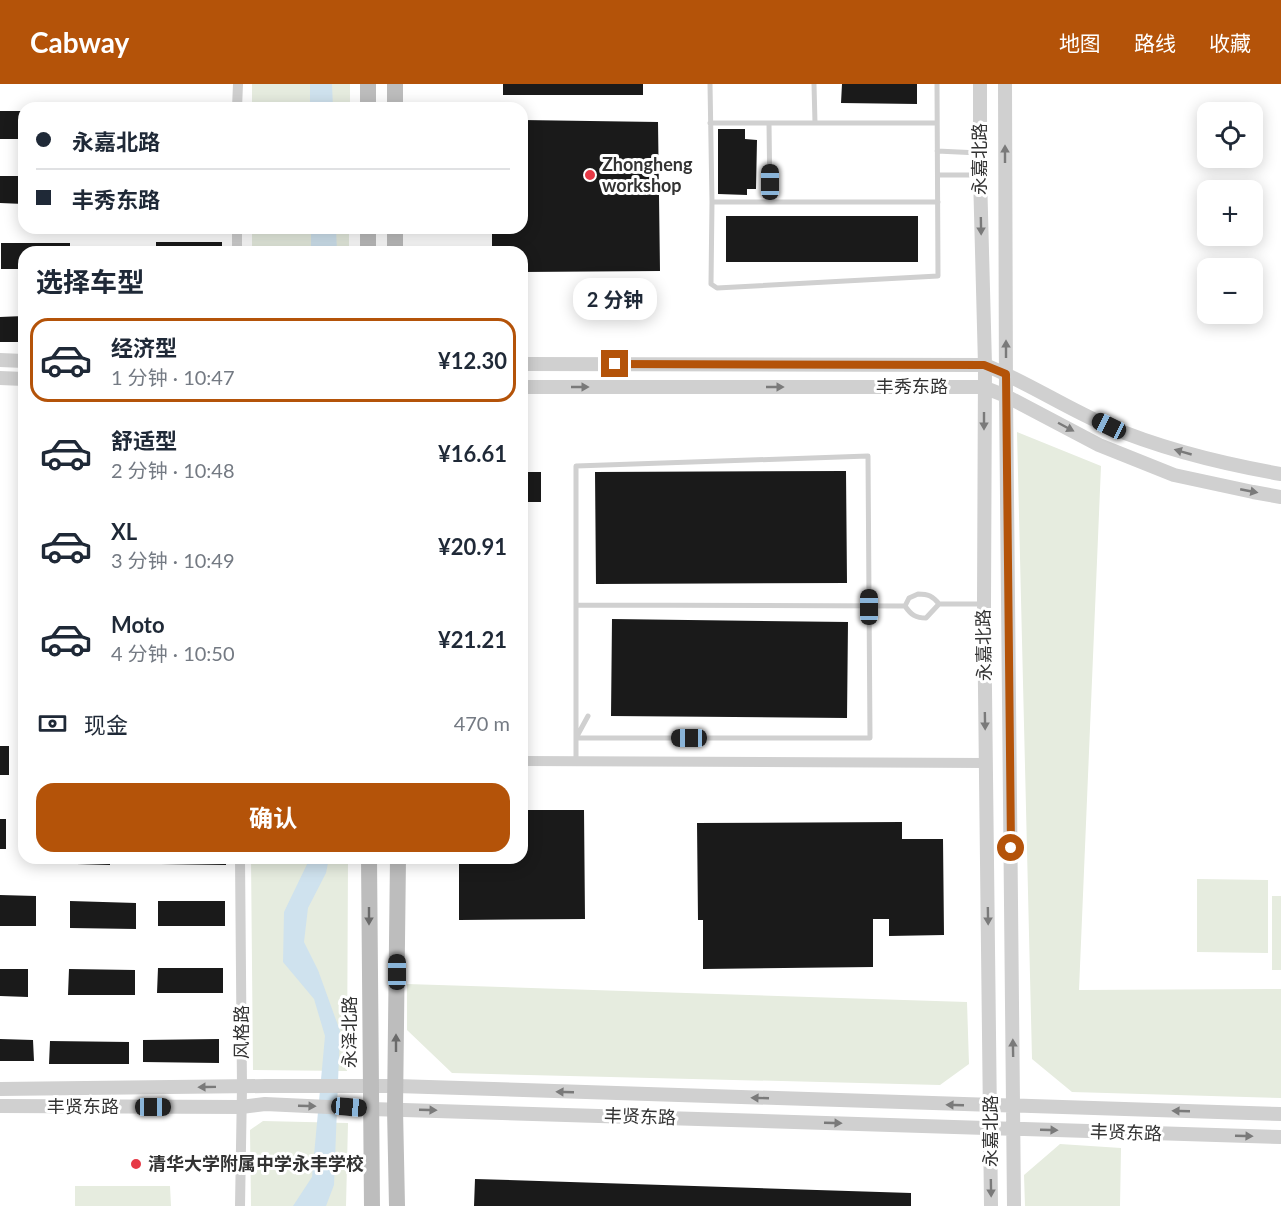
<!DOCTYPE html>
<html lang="zh">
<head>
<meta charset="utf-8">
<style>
	body { margin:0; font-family:Lato,"Noto Sans SC",sans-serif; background:#f2f2f3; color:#1f2937; height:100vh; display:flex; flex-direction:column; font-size:22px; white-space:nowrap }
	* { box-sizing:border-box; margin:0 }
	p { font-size:20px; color:#747a83 }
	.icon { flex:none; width:33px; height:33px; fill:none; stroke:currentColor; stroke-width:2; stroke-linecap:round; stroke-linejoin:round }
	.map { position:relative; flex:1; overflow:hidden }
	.sheet { position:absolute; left:18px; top:162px; width:510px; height:618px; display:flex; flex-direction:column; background:#fff; border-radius:18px; box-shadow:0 3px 15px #0003 }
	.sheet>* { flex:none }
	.hud { position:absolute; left:18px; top:18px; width:510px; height:132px; border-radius:18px; box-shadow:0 3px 15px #0003; display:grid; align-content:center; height:132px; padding:0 18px; background:#fff }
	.controls { position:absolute; left:1197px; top:18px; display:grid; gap:12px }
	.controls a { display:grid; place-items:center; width:66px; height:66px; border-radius:12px; background:#fff; box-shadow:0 3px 15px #0003; font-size:30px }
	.end { position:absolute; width:27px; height:27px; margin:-14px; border:8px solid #b45309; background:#fff; box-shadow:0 0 0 3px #fff }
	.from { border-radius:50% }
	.bubble { position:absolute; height:42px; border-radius:18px; background:#fff; box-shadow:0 3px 15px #0003; font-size:20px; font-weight:700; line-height:42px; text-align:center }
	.car { position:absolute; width:18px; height:36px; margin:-18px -9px; border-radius:8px; box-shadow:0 0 4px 2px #0007; background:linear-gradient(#222 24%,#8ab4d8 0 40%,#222 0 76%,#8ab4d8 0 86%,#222 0) }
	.hud b { display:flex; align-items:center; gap:21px; height:57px; font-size:22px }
	.hud b+b { border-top:2px solid #e0e1e3 }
	.hud i { width:15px; height:15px; background:#1f2937 }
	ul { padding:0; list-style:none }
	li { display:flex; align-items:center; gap:18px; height:84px; margin:0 12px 9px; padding:0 6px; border:3px solid transparent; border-radius:18px }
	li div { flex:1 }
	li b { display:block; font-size:22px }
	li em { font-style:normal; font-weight:700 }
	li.active { border-color:#b45309 }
	li>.icon { width:54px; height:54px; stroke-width:1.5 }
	h2 { padding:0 18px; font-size:27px; line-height:72px }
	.pay { display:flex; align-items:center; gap:15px; height:66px; padding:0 18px; font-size:22px }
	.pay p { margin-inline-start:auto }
	.cta { display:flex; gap:12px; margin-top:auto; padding:12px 18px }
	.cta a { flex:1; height:69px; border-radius:18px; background:#b45309; color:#fff; font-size:24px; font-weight:700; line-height:69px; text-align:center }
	header { display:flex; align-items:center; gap:36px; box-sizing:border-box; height:84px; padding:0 30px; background:#b45309; color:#fff }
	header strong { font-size:28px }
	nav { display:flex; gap:33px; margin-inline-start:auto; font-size:21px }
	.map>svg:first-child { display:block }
</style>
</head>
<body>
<header>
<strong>Cabway</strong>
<nav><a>地图</a><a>路线</a><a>收藏</a></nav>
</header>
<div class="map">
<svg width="1281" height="1122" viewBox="0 0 1281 1122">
	<rect width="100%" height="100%" fill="#fff"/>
	<path fill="#e6ecdf" d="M 252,0 L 350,0 L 350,24 L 252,24 Z
		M 252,144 L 349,144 L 349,168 L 252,168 Z
		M 1017,348 L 1101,382 L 1079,906 L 1281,905 L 1281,1014 L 1072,1008 L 1032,975 Z
		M 251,774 L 348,774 L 347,987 L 253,986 Z
		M 1197,795 L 1268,796 L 1268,869 L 1197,868 Z
		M 1272,812 L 1281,812 L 1281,886 L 1272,886 Z
		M 407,900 L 967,918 L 969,980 L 940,1001 L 452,989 L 407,946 Z
		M 263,1037 L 348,1039 L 346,1122 L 251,1122 L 250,1046 Z
		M 1060,1060 L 1121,1064 L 1120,1122 L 1025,1122 L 1024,1091 Z
		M 75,1102 L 170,1102 L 171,1122 L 75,1122 Z"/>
	<path fill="#cfe2ee" d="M 310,0 L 332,0 L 333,24 L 310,24 Z
		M 311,144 L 336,144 L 337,168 L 311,168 Z
		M 310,774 L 329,774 L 326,789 L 308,824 L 304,858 L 318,886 L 340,947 L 334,1101 L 326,1122 L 293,1122 L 312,1093 L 325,952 L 314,915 L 283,878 L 284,828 Z"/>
	<path fill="#1a1a1a" d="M 503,0 L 643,0 L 643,11 L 503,11 Z
		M 842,0 L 917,0 L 917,20 L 841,19 Z
		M 0,27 L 24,27 L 24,55 L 0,55 Z
		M 522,36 L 658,38 L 660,187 L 522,188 L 522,168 L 492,168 L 492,144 L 522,144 Z
		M 718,45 L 745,45 L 745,55 L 757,56 L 756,105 L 747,105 L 747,111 L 718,110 Z
		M 0,92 L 24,92 L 24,120 L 0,119 Z
		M 726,132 L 918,132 L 918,178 L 726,178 Z
		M 156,158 L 222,158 L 222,168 L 156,168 Z
		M 1,159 L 70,159 L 70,168 L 24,168 L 24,185 L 1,185 Z
		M 24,232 L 24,258 L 0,258 L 0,233 Z
		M 846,387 L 847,499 L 596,500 L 595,388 Z
		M 522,388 L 541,388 L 541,418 L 522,418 Z
		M 522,461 L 527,461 L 527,485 L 522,485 Z
		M 612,535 L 848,538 L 847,634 L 611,632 Z
		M 0,662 L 9,662 L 9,691 L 0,691 Z
		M 522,726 L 584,726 L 585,835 L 459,836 L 459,774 L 522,774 Z
		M 0,735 L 6,735 L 6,765 L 0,765 Z
		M 902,738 L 902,755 L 943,755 L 944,851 L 889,852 L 889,835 L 873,835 L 873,883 L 703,885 L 703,836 L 698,836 L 697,739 Z
		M 44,774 L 110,774 L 110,781 L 43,779 Z
		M 161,774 L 226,774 L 226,781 L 161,780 Z
		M 0,811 L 36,812 L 36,842 L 0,842 Z
		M 70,817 L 136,819 L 136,845 L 70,844 Z
		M 158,817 L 225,817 L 225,842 L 158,842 Z
		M 158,884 L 223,884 L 223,909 L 157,909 Z
		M 0,885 L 28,885 L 28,913 L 0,912 Z
		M 69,885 L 135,886 L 135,911 L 68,911 Z
		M 0,955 L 33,956 L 34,977 L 0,977 Z
		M 219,955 L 219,979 L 143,978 L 143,956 Z
		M 50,957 L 129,958 L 129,980 L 49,980 Z
		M 475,1095 L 911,1109 L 911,1122 L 474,1122 Z"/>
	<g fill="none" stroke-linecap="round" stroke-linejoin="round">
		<path stroke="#d0d0d0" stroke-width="5" d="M 710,0 L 712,118 L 711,200 L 717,204 L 938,192 L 937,0
			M 814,0 L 815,39
			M 710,39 L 937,39
			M 769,39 L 770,118
			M 937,67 L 979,69
			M 938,91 L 978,91
			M 712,118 L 938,118
			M 918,510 C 928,510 933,512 939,520 L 926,534 C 916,534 911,531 905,522 L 909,514 Z
			M 939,520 L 982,520
			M 576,521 L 905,522
			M 576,677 L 576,382 L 868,372 L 870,654 L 576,654 L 588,632"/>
		<path stroke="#d0d0d0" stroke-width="10" d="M 237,24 L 238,0
			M 237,168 L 237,144
			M 522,677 L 986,679
			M 240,1122 L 242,1003 L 240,774"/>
		<path stroke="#d0d0d0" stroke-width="14" d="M 980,0 L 980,91 L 985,281 L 984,520 L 991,1122
			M 1005,0 L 1006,312 L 1014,1122
			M 0,276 L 24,277
			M 522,280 L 985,281 C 1027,298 1066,324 1108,342 C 1162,365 1224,380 1281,390
			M 0,294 L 24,295
			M 522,303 L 983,303 L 1006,312 L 1099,361 L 1174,391 L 1253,408 L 1281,413
			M 0,1005 L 266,1002 L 396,1002 L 1281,1030
			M 0,1022 L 241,1023 L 265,1020 L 371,1025 L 1281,1053"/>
		<path stroke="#bdbdbd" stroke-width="16" d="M 395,0 L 395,24
			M 368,24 L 368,0
			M 395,144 L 395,168
			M 368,168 L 368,144
			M 369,774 L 372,1122
			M 397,1122 L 395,1025 L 398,774"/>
	</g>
	<defs><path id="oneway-solid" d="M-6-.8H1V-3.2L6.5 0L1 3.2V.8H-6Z" transform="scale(1.5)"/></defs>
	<g fill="#7a7a7a">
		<use href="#oneway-solid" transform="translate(1005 70) rotate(-90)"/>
		<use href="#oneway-solid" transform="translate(981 142) rotate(89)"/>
		<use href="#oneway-solid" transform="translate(1006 265) rotate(-90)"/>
		<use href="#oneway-solid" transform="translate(580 303)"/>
		<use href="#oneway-solid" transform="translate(775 303)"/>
		<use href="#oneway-solid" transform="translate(984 337) rotate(90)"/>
		<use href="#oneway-solid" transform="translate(1066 343) rotate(28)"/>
		<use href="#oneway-solid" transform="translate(1183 368) rotate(-164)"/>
		<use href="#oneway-solid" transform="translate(1249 407) rotate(11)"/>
		<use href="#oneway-solid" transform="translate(985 637) rotate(89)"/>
		<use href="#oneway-solid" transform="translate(988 832) rotate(89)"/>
		<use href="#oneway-solid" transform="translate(1013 964) rotate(-91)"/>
		<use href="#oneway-solid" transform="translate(207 1003) rotate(179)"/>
		<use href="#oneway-solid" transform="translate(565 1008) rotate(-178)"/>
		<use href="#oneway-solid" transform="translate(760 1014) rotate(-178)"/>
		<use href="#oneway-solid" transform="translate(955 1021) rotate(-178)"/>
		<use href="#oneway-solid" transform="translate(307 1022) rotate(2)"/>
		<use href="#oneway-solid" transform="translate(428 1026) rotate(2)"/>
		<use href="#oneway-solid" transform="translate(1181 1027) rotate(-178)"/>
		<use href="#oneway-solid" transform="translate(833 1039) rotate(2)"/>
		<use href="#oneway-solid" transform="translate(1049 1046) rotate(2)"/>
		<use href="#oneway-solid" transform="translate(1244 1052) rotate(2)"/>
		<use href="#oneway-solid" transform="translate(991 1104) rotate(89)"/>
	</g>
	<g fill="#6a6a6a">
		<use href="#oneway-solid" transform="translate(369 832) rotate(90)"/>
		<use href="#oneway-solid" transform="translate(396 959) rotate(-90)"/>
	</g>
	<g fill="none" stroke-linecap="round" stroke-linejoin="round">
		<path stroke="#b45309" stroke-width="8" d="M 615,280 L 984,281 L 1006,290 L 1011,764"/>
	</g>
	<g fill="#e63946" stroke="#fff" stroke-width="2">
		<circle cx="590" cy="91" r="6"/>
		<circle cx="136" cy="1080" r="6"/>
	</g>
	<g text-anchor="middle" stroke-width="6" stroke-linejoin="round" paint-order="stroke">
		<g font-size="18" fill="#333" stroke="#fff">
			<text transform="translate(980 75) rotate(-90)" y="6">永嘉北路</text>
			<text x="912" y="309">丰秀东路</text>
			<text transform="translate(984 561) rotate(-91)" y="6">永嘉北路</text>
			<text transform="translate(242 948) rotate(-90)" y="6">风格路</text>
			<text transform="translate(350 948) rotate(-90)" y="6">永泽北路</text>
			<text x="83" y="1029">丰贤东路</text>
			<text transform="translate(640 1033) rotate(2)" y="6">丰贤东路</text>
			<text transform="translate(991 1047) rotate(-90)" y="6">永嘉北路</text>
			<text transform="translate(1126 1049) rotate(2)" y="6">丰贤东路</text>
		</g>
		<g font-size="18" font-weight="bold" fill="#333" stroke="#fff" text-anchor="start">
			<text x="602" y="87">Zhongheng<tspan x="602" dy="21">workshop</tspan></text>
			<text x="148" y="1086">清华大学附属中学永丰学校</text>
		</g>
	</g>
</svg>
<div class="controls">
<a><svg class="icon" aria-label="locate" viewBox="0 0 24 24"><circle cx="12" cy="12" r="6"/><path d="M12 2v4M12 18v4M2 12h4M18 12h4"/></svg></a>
<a>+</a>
<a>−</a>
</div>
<i class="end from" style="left:1011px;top:764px"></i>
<i class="end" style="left:615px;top:280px"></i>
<div class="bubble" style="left:573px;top:194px;width:84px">2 分钟</div>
<i class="car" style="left:770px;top:98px;rotate:0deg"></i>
<i class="car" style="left:1109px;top:342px;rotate:296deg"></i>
<i class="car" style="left:869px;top:523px;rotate:0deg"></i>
<i class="car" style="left:689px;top:654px;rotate:270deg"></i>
<i class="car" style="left:397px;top:888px;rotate:0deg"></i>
<i class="car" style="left:153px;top:1023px;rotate:90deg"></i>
<i class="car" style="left:349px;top:1023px;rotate:95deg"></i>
<div class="hud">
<b><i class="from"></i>永嘉北路</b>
<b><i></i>丰秀东路</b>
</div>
<section class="sheet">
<h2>选择车型</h2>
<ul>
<li class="active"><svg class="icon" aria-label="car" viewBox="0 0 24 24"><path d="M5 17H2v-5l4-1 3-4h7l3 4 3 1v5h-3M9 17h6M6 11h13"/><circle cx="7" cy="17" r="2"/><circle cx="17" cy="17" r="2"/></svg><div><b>经济型</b><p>1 分钟 · 10:47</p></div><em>¥12.30</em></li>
<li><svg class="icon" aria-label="car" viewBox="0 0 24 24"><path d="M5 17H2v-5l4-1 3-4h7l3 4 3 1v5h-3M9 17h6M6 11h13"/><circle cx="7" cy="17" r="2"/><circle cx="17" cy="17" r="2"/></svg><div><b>舒适型</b><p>2 分钟 · 10:48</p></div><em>¥16.61</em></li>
<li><svg class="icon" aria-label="car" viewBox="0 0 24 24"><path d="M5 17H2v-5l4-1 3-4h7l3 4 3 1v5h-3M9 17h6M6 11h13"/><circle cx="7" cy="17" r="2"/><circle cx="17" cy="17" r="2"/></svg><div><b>XL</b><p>3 分钟 · 10:49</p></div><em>¥20.91</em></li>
<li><svg class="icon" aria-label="car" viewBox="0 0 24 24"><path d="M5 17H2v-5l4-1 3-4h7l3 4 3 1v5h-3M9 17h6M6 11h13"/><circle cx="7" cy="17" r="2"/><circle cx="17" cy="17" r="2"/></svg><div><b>Moto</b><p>4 分钟 · 10:50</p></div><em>¥21.21</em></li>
</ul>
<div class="pay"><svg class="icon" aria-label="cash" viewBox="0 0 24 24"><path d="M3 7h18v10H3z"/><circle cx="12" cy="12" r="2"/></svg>现金<p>470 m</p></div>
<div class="cta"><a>确认</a></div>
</section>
</div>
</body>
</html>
